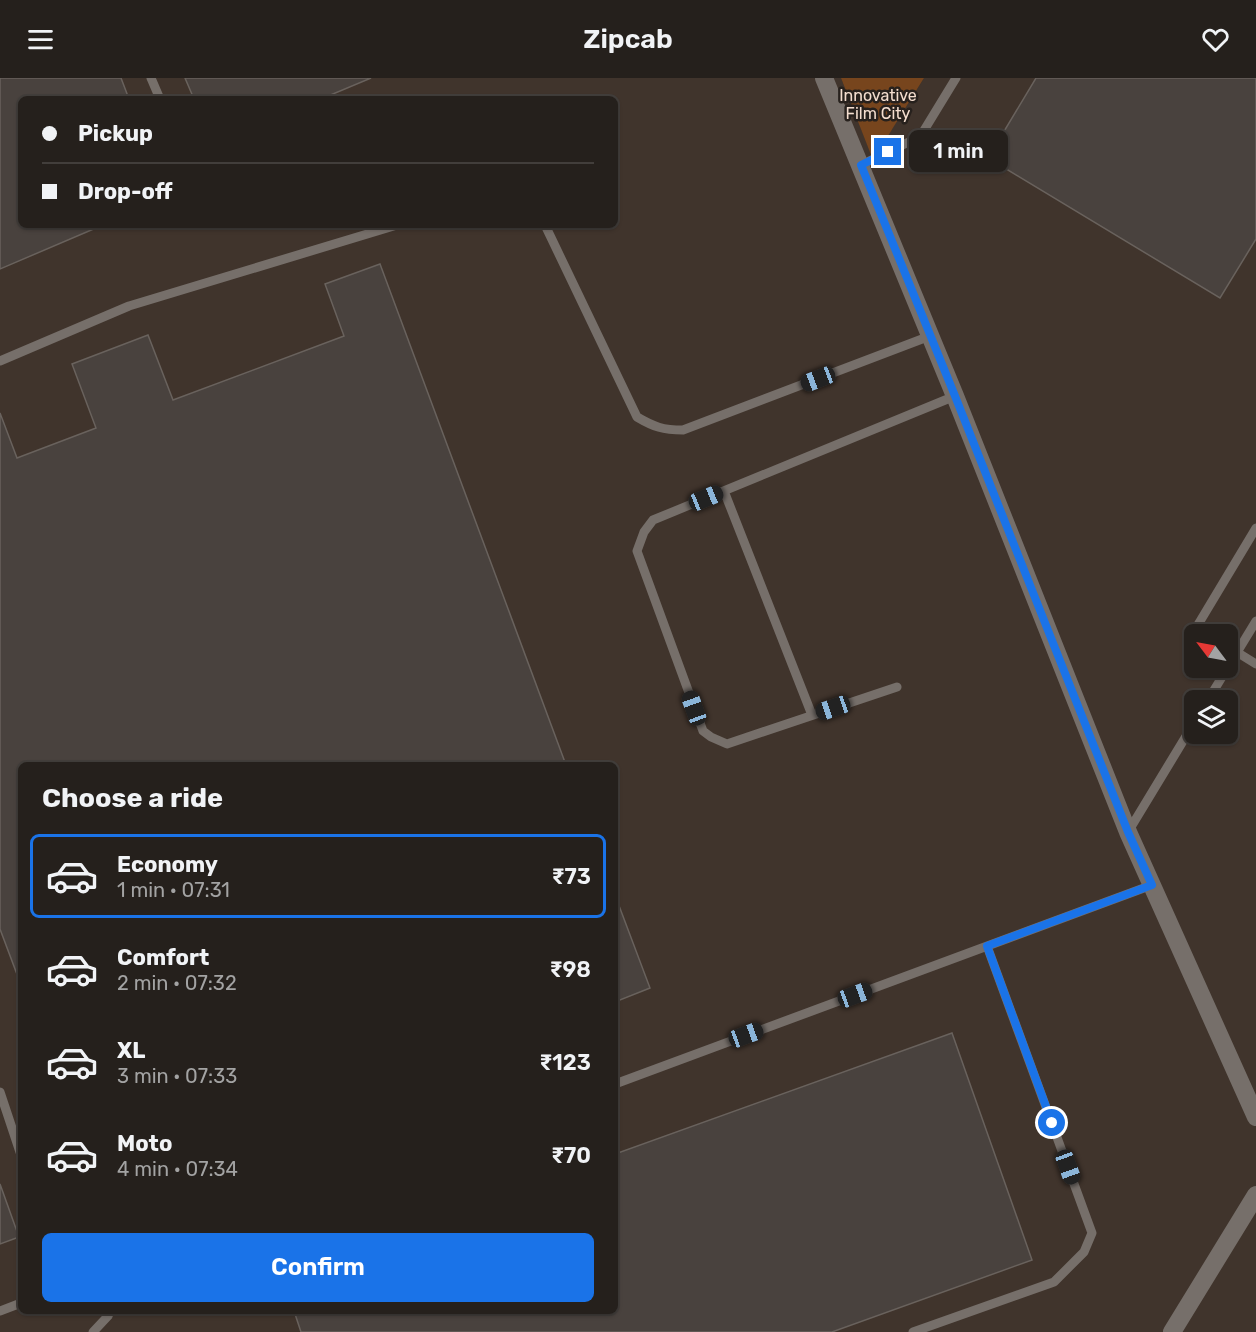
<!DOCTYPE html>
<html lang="en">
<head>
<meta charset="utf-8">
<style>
	body { margin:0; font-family:Rubik,sans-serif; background:#312d29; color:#f1f3f6; height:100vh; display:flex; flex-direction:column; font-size:22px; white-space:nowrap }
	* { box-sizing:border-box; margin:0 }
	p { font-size:20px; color:#a3a3a3 }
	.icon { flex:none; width:33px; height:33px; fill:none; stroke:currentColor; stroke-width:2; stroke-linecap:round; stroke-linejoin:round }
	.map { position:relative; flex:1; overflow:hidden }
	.details { position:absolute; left:18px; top:684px; width:600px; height:552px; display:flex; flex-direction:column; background:#25201c; border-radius:9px; box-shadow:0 2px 4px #0004,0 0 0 2px #423e3b }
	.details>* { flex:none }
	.top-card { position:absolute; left:18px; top:18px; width:600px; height:132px; border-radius:9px; box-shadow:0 2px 4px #0004,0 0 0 2px #423e3b; display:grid; align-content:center; height:132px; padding:0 24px; background:#25201c }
	.needle { width:39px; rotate:302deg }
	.fabs { position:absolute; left:1184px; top:546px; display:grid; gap:12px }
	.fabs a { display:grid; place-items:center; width:54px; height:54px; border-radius:9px; background:#25201c; box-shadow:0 2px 4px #0004,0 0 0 2px #423e3b; font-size:30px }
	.end { position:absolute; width:27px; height:27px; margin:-14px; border:8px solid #1a73e8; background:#fff; box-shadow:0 0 0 3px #fff }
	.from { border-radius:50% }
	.bubble { position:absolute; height:42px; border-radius:9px; background:#25201c; box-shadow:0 2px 4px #0004,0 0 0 2px #423e3b; font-size:20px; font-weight:600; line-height:42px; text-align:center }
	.car { position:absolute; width:18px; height:36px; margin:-18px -9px; border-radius:8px; box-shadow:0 0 4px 2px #0007; background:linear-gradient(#222 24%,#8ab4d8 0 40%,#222 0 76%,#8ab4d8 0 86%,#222 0) }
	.top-card b { display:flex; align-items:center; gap:21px; height:57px; font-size:22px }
	.top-card b+b { border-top:2px solid #423e3b }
	.top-card i { width:15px; height:15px; background:#f1f3f6 }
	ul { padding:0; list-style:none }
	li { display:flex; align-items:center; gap:18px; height:84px; margin:0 12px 9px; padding:0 12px; border:3px solid transparent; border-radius:9px }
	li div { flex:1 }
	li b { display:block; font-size:22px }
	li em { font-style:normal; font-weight:600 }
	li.on { border-color:#1a73e8 }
	li>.icon { width:54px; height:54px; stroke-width:1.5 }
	h2 { padding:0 24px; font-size:27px; line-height:72px }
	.action { display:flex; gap:12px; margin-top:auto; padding:12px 24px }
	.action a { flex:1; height:69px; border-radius:9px; background:#1a73e8; color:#fff; font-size:24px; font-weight:600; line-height:69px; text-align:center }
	header { display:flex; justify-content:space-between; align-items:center; height:78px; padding:0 24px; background:#25201c; font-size:27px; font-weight:600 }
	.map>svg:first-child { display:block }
</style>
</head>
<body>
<header><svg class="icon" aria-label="menu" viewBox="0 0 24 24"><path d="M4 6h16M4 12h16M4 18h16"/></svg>Zipcab<svg class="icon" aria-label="heart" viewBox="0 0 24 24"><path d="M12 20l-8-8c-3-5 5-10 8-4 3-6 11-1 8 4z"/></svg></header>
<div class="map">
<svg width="1256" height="1254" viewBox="0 0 1256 1254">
	<rect width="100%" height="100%" fill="#312b26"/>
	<path fill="#40342c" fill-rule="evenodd" d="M 0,0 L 841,0 L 873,81 L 924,0 L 1256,0 L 1256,1254 L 0,1254 ZM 21,21 L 615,21 L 615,147 L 21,147 ZM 1194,556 L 1227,556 L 1227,590 L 1194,590 ZM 1194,622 L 1227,622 L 1227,656 L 1194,656 ZM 21,687 L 615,687 L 615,1233 L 21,1233 Z"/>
	<path fill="#77451d" d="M 841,0 L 924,0 L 873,82 Z"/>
	<path fill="#49423e" stroke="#69625d" stroke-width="1.5" d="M 0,0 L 121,0 L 129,21 L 21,21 L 21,147 L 103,147 L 0,191 Z
		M 185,0 L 371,0 L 321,21 L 194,21 Z
		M 1036,0 L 1256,0 L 1256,161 L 1220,220 L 988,80 Z
		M 380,186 L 566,687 L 21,687 L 21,907 L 0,851 L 0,335 L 17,380 L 96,350 L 72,286 L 148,257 L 173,322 L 344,258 L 325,206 Z
		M 615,817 L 650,910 L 615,924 Z
		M 952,955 L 1032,1182 L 832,1254 L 301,1254 L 294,1233 L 615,1233 L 615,1076 Z
		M 0,1106 L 19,1159 L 0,1166 Z"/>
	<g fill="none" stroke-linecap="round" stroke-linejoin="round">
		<path stroke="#766f6a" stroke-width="9" d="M 151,0 L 160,21
			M 861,87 L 915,61 L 923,54 L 956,0
			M 545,147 L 637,339 C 654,349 663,352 683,352 L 930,258
			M 0,283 L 129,228 L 397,147
			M 724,413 L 812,637
			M 1207,556 L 1196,550 L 1256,450
			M 1227,568 L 1256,586
			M 897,609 L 727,666 L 711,659 L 703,653 L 637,473 L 644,454 L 653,442 L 955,318
			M 1208,622 L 1256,543
			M 1128,754 L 1194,645
			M 615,1006 L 1152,807
			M 0,1014 L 21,1077
			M 0,1233 L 21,1225
			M 93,1254 L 108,1238 L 110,1233
			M 913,1254 L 1054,1204 L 1084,1174 L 1092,1155 L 987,868"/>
		<path stroke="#766f6a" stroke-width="18" d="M 824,0 L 955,318 L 1128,754 L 1256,1039
			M 1172,1254 L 1256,1117"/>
	</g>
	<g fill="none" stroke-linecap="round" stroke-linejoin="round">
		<path stroke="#1a73e8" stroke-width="8" d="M 888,74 L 861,87 L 955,318 L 1128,754 L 1152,807 L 987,868 L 1052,1045"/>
	</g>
	<g text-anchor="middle" stroke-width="5" stroke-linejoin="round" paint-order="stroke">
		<g font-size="16" fill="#f4decf" stroke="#27211d">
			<text x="878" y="23">Innovative<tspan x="878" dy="18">Film City</tspan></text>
		</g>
	</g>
</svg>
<div class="fabs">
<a><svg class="needle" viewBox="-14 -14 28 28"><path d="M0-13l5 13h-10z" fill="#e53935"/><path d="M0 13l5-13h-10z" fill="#a3a3a3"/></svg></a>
<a><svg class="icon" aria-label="layers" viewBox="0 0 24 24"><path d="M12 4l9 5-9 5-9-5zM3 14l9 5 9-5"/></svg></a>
</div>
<i class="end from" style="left:1052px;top:1045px"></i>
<i class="end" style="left:888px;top:74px"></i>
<div class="bubble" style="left:909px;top:52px;width:99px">1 min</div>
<i class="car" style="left:818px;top:301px;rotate:249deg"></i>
<i class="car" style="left:706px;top:420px;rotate:68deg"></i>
<i class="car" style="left:694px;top:630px;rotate:340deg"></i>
<i class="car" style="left:833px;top:630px;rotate:251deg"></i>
<i class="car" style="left:855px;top:917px;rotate:70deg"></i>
<i class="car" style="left:746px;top:957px;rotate:70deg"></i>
<i class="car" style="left:1068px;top:1089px;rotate:160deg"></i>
<div class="top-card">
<b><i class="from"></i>Pickup</b>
<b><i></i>Drop-off</b>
</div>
<section class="details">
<h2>Choose a ride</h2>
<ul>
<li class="on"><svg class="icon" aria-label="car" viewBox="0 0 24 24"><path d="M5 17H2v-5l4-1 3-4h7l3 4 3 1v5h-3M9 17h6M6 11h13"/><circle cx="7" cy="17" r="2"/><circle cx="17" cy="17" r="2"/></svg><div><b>Economy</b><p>1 min · 07:31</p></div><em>₹73</em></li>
<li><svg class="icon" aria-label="car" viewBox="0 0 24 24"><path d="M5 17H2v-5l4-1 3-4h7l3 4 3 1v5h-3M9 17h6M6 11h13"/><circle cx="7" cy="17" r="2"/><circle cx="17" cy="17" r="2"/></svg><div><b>Comfort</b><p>2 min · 07:32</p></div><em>₹98</em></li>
<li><svg class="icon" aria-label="car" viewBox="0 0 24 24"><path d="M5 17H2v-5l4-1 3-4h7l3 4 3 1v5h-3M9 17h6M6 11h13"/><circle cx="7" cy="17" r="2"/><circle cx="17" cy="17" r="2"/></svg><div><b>XL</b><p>3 min · 07:33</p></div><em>₹123</em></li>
<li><svg class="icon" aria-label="car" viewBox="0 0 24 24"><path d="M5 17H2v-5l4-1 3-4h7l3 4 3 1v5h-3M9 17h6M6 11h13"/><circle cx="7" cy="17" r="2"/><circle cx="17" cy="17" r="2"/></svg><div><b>Moto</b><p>4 min · 07:34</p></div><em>₹70</em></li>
</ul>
<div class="action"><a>Confirm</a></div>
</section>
</div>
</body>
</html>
